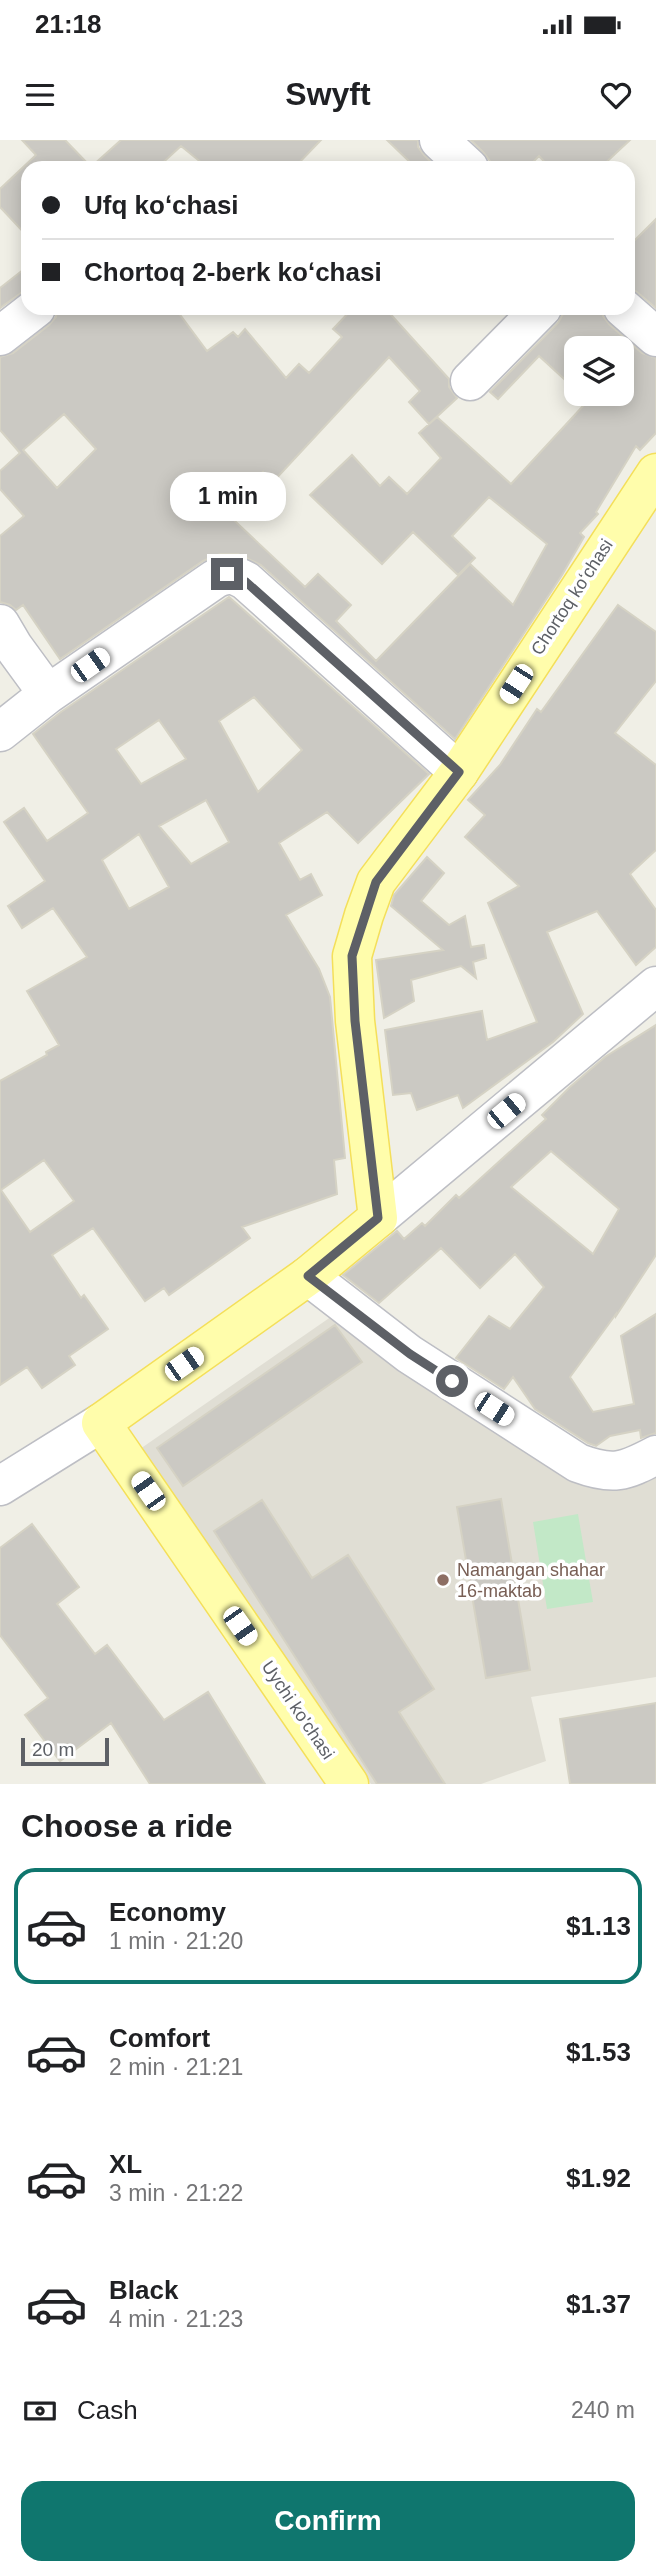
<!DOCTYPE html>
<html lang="en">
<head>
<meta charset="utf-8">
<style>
	body { margin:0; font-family:Helvetica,sans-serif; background:#f2f2f2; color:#202124; height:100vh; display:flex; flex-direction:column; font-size:26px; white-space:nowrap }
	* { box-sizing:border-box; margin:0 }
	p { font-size:23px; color:#757577 }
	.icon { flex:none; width:38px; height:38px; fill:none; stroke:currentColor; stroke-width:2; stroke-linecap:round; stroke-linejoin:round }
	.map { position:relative; height:1644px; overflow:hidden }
	.drawer { display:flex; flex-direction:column; background:#fff; flex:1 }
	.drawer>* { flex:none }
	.top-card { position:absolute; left:21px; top:21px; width:614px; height:154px; border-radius:21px; box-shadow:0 4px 18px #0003; display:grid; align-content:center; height:154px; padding:0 21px; background:#fff }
	.controls { position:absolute; left:564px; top:196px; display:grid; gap:14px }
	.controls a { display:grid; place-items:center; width:70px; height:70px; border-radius:14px; background:#fff; box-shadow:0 4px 18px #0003; font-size:35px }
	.scale { position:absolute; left:21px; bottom:18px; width:88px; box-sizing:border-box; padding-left:7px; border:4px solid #5d6066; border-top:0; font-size:19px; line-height:24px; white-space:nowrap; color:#5d6066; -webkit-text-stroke:5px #fff; paint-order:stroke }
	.end { position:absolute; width:32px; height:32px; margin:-16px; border:9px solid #5d6066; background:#fff; box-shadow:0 0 0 4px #fff }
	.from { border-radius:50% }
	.bubble { position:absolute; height:49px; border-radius:21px; background:#fff; box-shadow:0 4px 18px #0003; font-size:23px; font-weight:700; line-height:49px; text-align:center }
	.car { position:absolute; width:21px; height:42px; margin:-21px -10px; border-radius:9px; box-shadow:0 0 5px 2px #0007; background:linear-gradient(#fff 24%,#345 0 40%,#fff 0 76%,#345 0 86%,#fff 0) }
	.top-card b { display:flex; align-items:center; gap:24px; height:66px; font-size:26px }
	.top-card b+b { border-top:2px solid #e0e0e0 }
	.top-card i { width:18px; height:18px; background:#202124 }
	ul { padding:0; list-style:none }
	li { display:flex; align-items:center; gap:21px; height:116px; margin:0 14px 10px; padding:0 7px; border:4px solid transparent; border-radius:21px }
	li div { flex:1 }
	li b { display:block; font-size:26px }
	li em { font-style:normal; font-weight:700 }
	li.on { border-color:#0f766e }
	li>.icon { width:63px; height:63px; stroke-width:1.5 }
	h2 { padding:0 21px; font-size:32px; line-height:84px }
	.pay { display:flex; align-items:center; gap:18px; height:77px; padding:0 21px; font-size:26px }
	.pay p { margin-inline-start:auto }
	.cta { display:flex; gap:14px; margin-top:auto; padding:14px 21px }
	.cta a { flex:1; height:80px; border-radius:21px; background:#0f766e; color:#fff; font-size:28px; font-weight:700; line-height:80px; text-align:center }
	.status { display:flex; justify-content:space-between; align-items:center; height:49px; padding:0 35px; background:#fff; direction:ltr }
	.status svg { height:19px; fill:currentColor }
	header { display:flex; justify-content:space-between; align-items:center; height:91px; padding:0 21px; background:#fff; font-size:32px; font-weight:700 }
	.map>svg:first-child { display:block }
</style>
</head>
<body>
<div class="status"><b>21:18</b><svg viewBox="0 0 49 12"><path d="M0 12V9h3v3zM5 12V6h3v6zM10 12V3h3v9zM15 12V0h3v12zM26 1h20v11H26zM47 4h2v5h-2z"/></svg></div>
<header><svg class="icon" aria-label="menu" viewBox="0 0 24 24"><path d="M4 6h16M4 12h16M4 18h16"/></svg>Swyft<svg class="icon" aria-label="heart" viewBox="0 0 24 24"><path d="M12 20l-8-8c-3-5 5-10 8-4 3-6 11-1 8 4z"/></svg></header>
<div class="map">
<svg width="656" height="1644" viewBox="0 0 656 1644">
	<rect width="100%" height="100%" fill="#f0efe6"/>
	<path fill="#e0ded4" d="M 338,1172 L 598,1344 L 656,1323 L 656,1537 L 531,1557 L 546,1621 L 481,1644 L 371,1644 L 140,1309 Z"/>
	<path fill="#c2e8c7" d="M 578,1374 L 593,1462 L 547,1469 L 533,1382 Z"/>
	<path fill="#cbc9c3" stroke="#d5d2c4" stroke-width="2" fill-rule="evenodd" d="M 22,0 L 65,0 L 91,27 L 121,0 L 321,0 L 294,28 L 208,28 L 181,6 L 157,28 L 28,28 L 28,97 L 0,67 L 0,49 L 36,15 Z
		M 387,0 L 418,0 L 418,7 L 424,15 L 437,28 L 416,28 Z
		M 471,0 L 630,0 L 600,28 L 550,28 L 539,16 L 527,28 L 490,28 L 490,21 L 484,13 Z
		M 656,79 L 656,168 L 637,152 L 628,147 L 628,107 Z
		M 28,126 L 28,148 L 0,168 L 0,148 Z
		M 57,168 L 175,168 L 207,211 L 233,192 L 238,197 L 245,189 L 286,238 L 299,224 L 309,233 L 342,197 L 333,189 L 353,168 L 385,168 L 449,239 L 449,247 L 457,258 L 429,284 L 409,262 L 420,251 L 389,217 L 272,343 L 263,332 L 220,367 L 305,447 L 318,434 L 351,465 L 336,481 L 376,521 L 470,424 L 513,465 L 547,404 L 489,357 L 452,396 L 475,418 L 458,435 L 413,392 L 382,424 L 310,355 L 352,315 L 380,346 L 389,337 L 407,354 L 441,318 L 419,293 L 437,277 L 511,344 L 594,254 L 621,254 L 621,208 L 576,208 L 576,250 L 539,216 L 498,259 L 490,252 L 558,183 L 563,174 L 563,168 L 602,168 L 603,176 L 609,184 L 642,213 L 656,218 L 656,293 L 640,310 L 636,306 L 596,372 L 598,374 L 580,393 L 584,397 L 562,435 L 455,599 L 261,425 L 238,414 L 220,414 L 203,421 L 60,519 L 23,465 L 16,470 L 10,465 L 0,462 L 0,396 L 24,376 L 0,349 L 0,331 L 20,313 L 0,290 L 0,217 L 13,213 L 49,185 L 56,177 ZM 64,274 L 96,309 L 57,348 L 23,310 Z
		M 229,457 L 429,634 L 358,703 L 327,672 L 279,703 L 300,740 L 311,734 L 322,755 L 286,775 L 319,829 L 330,857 L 345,1018 L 334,1020 L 337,1054 L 242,1087 L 250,1098 L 169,1155 L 164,1148 L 145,1161 L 93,1088 L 52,1115 L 81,1158 L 84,1155 L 108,1189 L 69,1216 L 75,1225 L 42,1248 L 27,1227 L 0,1245 L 0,941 L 47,915 L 46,912 L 59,905 L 27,851 L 87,817 L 53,768 L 22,788 L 8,766 L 45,741 L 4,682 L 24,668 L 47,701 L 88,673 L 33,594 L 61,572 ZM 254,557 L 302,610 L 258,652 L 219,581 ZM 159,580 L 186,619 L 141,644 L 116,609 ZM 206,660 L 229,702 L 191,724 L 159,686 ZM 139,694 L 169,747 L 129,769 L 102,720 ZM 44,1020 L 74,1061 L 30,1092 L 1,1050 Z
		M 618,465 L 656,492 L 656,541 L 615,593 L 656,625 L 656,710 L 630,734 L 656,770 L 656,807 L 636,825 L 597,771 L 547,792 L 583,874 L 553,902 L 463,968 L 458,955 L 417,970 L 411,953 L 393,955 L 385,890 L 482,871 L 487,900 L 537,882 L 488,763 L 519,746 L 465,697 L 485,675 L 468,660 L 500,625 L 537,569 L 541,572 Z
		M 427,717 L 444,733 L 421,761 L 449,785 L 465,776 L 471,807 L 484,805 L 486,818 L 473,822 L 476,838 L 461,826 L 411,840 L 414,861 L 384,878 L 376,820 L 443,810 L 391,766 L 394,755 Z
		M 656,885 L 656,1115 L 616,1176 L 616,1174 L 570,1237 L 593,1272 L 634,1264 L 621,1196 L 656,1174 L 656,1293 L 641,1298 L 640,1290 L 610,1296 L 596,1306 L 588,1303 L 535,1269 L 513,1237 L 504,1249 L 456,1218 L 489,1176 L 510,1189 L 544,1147 L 515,1114 L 480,1148 L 441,1108 L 379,1163 L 343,1135 L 397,1091 L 404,1099 L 422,1083 L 425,1086 L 456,1055 L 459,1058 L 546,979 L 542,975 L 570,947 L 605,917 ZM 551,1011 L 619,1069 L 593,1114 L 511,1047 Z
		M 335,1185 L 362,1222 L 183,1346 L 157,1308 Z
		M 501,1359 L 530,1530 L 486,1538 L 457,1367 Z
		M 262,1360 L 312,1438 L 348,1415 L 434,1549 L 399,1572 L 445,1644 L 377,1644 L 214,1391 Z
		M 32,1384 L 79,1447 L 57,1464 L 95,1514 L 107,1505 L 164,1580 L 208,1552 L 265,1644 L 150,1644 L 111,1583 L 60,1621 L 25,1575 L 48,1558 L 0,1495 L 0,1408 Z
		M 656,1563 L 656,1644 L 570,1644 L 560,1579 Z"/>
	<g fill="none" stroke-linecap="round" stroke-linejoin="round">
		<defs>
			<path id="minor" d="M 439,0 L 469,28
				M 623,168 L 656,197
				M 0,196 L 36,168
				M 470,241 L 542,168
				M 0,484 L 13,506 L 48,554 L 215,439 C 228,433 234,434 246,441 L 459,632
				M 0,592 L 48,554
				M 378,1078 L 656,846
				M 308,1136 L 409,1214 L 578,1323 C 613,1336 624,1332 656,1315
				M 0,1346 L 101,1283"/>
			<path id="major" d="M 349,1644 L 101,1283 L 308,1136 L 378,1078 L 355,881 L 352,816 L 364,775 L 376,742 L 459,632 L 656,333"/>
		</defs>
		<use href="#minor" stroke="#bdbec4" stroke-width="41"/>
		<use href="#major" stroke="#f4df5a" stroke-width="41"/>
		<use href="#minor" stroke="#fff" stroke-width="38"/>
		<use href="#major" stroke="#fffdab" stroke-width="38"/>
	</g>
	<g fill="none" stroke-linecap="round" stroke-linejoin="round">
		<path stroke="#5d6066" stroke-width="9" d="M 227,434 L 246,442 L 459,632 L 376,742 L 352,816 L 355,881 L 378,1078 L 308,1136 L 410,1214 L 452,1241"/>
	</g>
	<circle fill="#8d6e63" stroke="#fff" stroke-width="2.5" cx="443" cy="1440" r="7"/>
	<g text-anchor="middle" stroke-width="7" stroke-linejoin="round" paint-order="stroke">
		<g font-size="18" fill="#5d6066" stroke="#fff">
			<text transform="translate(572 457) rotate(-57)" y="6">Chortoq koʻchasi</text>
			<text transform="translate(298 1570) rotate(56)" y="6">Uychi ko'chasi</text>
		</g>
		<g font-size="18" fill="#785e54" stroke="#fff" text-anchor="start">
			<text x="457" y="1436">Namangan shahar<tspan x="457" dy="21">16-maktab</tspan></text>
		</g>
	</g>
</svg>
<div class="controls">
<a><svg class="icon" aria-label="layers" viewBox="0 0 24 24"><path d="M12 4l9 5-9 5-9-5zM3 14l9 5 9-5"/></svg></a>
</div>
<div class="scale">20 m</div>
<i class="end from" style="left:452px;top:1241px"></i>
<i class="end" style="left:227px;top:434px"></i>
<div class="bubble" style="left:170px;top:332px;width:116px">1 min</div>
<i class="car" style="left:90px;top:525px;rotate:55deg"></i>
<i class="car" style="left:516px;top:544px;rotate:213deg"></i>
<i class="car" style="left:506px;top:971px;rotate:50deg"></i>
<i class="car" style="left:184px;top:1224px;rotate:55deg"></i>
<i class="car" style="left:494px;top:1269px;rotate:123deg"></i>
<i class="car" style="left:148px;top:1351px;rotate:325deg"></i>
<i class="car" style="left:240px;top:1486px;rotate:145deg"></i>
<div class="top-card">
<b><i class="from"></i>Ufq koʻchasi</b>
<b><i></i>Chortoq 2-berk koʻchasi</b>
</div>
</div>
<section class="drawer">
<h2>Choose a ride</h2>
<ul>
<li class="on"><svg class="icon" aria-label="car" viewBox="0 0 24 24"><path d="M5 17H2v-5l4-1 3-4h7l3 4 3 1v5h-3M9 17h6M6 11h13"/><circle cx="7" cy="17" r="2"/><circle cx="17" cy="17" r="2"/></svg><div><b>Economy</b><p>1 min · 21:20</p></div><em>$1.13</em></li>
<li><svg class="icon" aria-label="car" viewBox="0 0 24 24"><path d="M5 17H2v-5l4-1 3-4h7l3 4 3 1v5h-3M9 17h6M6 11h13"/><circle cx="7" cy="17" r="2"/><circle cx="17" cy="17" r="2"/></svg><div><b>Comfort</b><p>2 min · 21:21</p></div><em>$1.53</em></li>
<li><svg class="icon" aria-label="car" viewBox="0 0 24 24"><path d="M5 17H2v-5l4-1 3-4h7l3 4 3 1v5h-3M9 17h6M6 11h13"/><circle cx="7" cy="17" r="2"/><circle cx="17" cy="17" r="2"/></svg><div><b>XL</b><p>3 min · 21:22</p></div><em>$1.92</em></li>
<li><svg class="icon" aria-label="car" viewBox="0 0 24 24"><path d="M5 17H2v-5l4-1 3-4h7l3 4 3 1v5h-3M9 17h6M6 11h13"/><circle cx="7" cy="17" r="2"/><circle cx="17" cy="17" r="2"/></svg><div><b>Black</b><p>4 min · 21:23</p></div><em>$1.37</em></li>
</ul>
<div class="pay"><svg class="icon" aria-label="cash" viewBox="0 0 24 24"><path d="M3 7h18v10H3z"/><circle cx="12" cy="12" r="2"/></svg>Cash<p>240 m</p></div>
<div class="cta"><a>Confirm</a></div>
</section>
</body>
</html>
